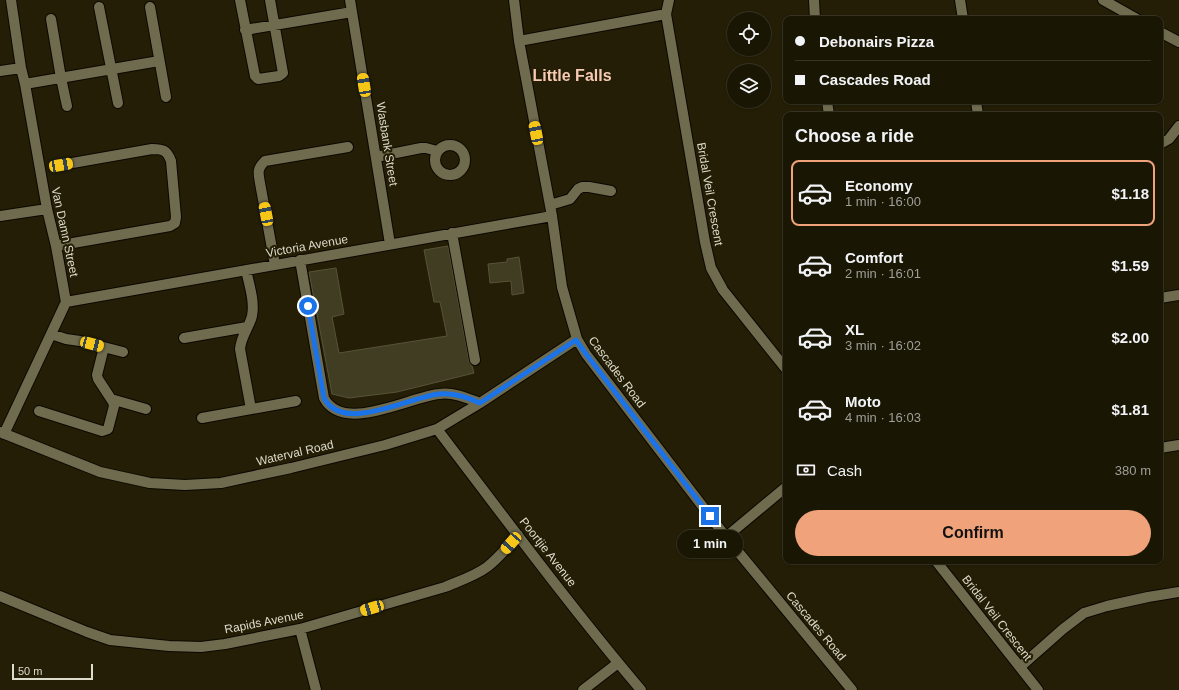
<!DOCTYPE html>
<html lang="en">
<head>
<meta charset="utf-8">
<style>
	body { margin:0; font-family:Arial,sans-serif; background:#231f0e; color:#f1f3f6; height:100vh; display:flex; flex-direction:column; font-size:15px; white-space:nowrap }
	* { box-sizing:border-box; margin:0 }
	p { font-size:13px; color:#9f9f9a }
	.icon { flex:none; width:22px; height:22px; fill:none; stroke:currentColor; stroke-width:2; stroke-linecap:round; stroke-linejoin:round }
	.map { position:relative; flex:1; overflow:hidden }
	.panel { position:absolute; left:783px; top:112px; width:380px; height:452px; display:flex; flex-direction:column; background:#1a1604; border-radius:8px; box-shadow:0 1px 3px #0004,0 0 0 1px #383526 }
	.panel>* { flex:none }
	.banner { position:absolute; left:783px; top:16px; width:380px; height:88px; border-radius:8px; box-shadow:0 1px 3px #0004,0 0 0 1px #383526; display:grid; align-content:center; height:88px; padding:0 12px; background:#1a1604 }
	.tools { position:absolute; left:727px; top:12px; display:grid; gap:8px }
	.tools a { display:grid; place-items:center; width:44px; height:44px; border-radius:50%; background:#1a1604; box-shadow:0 1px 3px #0004,0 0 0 1px #383526; font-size:20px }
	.scale { position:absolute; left:12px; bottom:10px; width:81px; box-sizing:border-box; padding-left:4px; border:2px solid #dddbcb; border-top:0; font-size:11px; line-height:14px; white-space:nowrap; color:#dddbcb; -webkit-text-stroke:3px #231e05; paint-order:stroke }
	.end { position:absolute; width:18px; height:18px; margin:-9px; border:5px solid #1a73e8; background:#fff; box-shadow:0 0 0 2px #fff }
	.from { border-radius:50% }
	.bubble { position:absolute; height:28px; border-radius:14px; background:#1a1604; box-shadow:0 1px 3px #0004,0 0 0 1px #383526; font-size:13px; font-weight:800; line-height:28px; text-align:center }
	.car { position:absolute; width:12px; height:24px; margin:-12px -6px; border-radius:5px; box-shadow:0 0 3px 1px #0007; background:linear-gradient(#f5c518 24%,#345 0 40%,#f5c518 0 76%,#345 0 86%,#f5c518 0) }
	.banner b { display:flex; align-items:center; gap:14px; height:38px; font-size:15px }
	.banner b+b { border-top:1px solid #383526 }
	.banner i { width:10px; height:10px; background:#f1f3f6 }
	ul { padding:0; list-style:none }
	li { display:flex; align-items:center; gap:12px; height:66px; margin:0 8px 6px; padding:0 4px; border:2px solid transparent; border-radius:8px }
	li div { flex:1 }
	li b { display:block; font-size:15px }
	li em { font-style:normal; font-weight:800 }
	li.current { border-color:#f0a27a }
	li>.icon { width:36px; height:36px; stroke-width:1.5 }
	h2 { padding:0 12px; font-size:18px; line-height:48px }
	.pay { display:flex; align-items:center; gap:10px; height:44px; padding:0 12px; font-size:15px }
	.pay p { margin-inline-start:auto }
	.button { display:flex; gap:8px; margin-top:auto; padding:8px 12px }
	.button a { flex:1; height:46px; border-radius:24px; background:#f0a27a; color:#111; font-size:16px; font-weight:800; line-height:46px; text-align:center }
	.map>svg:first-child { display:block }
</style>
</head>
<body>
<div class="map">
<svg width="1179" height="690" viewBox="0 0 1179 690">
	<rect width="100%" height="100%" fill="#231e05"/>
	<path fill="#413d23" stroke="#575338" d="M 448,246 L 469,361 L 472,366 L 474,373 L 397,392 L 349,398 L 332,394 L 309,272 L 336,268 L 344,314 L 332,317 L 339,353 L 447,336 L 440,302 L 434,302 L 424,250 Z
		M 519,257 L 524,293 L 512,295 L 511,281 L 490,283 L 488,264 L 507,262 L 507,259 Z"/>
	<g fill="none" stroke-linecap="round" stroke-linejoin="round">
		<defs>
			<path id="minor" d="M 240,0 L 255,76 L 258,79 L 279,76 L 283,73 L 270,0
				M 350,0 L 390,244
				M 514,0 L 519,41 L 552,216 L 562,287 L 577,339 L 586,354 L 726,537 L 852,690
				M 669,0 L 666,14 L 705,242 L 711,268 L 723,290 L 786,369
				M 814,0 L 815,19
				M 960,0 L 963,19
				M 1103,0 L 1137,19
				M 99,7 L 118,103
				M 150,7 L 166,97
				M 51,19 L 61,78 L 67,106
				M 245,30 L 352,12
				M 1160,32 L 1179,42
				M 519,41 L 666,14
				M 0,71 L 21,68
				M 25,84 L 159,61
				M 827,101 L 829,115
				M 976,101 L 978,115
				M 1160,144 L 1169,139 L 1179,126
				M435 160a15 15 0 1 1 30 0a15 15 0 1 1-30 0Z
				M 376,157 L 421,148 L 426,148 L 437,151
				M 550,205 L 570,199 L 578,189 L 582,187 L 589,187 L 611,191
				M 0,216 L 47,209
				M 452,233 L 475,360
				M 56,246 L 170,226 L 175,223 L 176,217 L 171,161 C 167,150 163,149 152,149 L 61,165
				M 300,260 L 324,398 C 343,434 409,397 439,394 C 454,392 467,398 480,403
				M 275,265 L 260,183 C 258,172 257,169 265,161 L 348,147
				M 246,270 C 249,284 255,302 252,316 C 249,328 241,336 240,349 L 251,409
				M 1160,298 L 1179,295
				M 66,302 L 552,216
				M 51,334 L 66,339 L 80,341 L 123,352
				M 184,338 L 247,327
				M 111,399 L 146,409
				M 39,411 L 102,431 L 108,429 L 114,406 L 113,402 L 98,379 L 97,375 L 104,347
				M 202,418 L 296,401
				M 437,429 C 504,517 570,606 641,690
				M 0,432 L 100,472 L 150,483 L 185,485 L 221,483 L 291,468 L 385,445 L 437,429 L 480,403 L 577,339
				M 4,434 L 66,302 L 56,246 L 47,209 L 25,84 L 21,68 L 11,0
				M 1160,448 L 1179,445
				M 726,537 L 786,487
				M 936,561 L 1038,690
				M 0,596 L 87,632 L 110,640 L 169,646 L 201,647 L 225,644 L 300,629 L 445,587 C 459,581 475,576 487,567 C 499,558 508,546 518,535
				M 300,629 L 316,690
				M 1020,667 L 1063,629 L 1084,613 L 1107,606 L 1148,597 L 1179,592
				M 583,690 L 618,663"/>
		</defs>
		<use href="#minor" stroke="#0c0800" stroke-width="12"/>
		<use href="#minor" stroke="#6f6b4f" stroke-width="10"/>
	</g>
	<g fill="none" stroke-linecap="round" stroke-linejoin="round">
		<path stroke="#1a73e8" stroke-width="5" d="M 308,306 L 324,398 C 343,434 409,397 439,394 C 454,393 467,397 480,403 L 576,340 L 586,354 L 710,516"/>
	</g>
	<g text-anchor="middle" stroke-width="4" stroke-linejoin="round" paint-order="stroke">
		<g font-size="12" fill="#dddbcb" stroke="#231e05">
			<text transform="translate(387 144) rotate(81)" y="4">Wasbank Street</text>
			<text transform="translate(710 194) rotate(80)" y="4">Bridal Veil Crescent</text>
			<text transform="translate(65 232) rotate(78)" y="4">Van Damn Street</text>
			<text transform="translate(307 246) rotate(-10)" y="4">Victoria Avenue</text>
			<text transform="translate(617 372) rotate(53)" y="4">Cascades Road</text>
			<text transform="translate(295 453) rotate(-13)" y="4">Waterval Road</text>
			<text transform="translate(548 552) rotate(52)" y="4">Poortjie Avenue</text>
			<text transform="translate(997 618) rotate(52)" y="4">Bridal Veil Crescent</text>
			<text transform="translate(264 622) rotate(-11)" y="4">Rapids Avenue</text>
			<text transform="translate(816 626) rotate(50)" y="4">Cascades Road</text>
		</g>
		<g font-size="16" font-weight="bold" fill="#f7cab4" stroke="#231e05">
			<text x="572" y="81">Little Falls</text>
		</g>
	</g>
</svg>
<div class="tools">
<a><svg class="icon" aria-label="locate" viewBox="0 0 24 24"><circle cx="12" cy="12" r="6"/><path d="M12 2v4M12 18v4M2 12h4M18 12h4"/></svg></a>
<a><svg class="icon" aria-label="layers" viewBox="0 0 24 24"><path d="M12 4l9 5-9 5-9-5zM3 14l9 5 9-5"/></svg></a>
</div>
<div class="scale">50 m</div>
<i class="end from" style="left:308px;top:306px"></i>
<i class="end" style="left:710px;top:516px"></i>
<div class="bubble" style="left:677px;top:530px;width:66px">1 min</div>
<i class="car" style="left:364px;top:85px;rotate:351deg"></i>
<i class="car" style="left:536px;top:133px;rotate:349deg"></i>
<i class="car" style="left:61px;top:165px;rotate:80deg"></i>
<i class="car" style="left:266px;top:214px;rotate:349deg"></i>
<i class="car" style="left:92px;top:344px;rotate:105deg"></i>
<i class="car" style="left:511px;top:543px;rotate:221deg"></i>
<i class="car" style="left:372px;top:608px;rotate:254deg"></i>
<div class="banner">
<b><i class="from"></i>Debonairs Pizza</b>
<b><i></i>Cascades Road</b>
</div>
<section class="panel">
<h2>Choose a ride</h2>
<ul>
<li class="current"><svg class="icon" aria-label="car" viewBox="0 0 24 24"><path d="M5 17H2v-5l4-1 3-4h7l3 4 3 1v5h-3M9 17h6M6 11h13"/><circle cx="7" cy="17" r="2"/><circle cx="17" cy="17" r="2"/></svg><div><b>Economy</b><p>1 min · 16:00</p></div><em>$1.18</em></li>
<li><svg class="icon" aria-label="car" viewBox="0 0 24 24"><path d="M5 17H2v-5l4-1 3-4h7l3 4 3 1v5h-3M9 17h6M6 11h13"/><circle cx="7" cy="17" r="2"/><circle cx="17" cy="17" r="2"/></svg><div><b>Comfort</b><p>2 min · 16:01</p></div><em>$1.59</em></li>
<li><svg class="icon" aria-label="car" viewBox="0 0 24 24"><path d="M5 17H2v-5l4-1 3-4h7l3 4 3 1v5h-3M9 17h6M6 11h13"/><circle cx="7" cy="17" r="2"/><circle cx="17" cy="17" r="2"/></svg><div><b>XL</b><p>3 min · 16:02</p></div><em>$2.00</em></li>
<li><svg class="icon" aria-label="car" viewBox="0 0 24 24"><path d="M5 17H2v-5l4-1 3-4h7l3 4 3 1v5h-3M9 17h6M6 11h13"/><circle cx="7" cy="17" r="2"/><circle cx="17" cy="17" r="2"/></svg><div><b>Moto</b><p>4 min · 16:03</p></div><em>$1.81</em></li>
</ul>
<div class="pay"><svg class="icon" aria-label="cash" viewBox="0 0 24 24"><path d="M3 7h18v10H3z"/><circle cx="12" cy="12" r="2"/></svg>Cash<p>380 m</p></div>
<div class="button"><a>Confirm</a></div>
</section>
</div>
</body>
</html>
